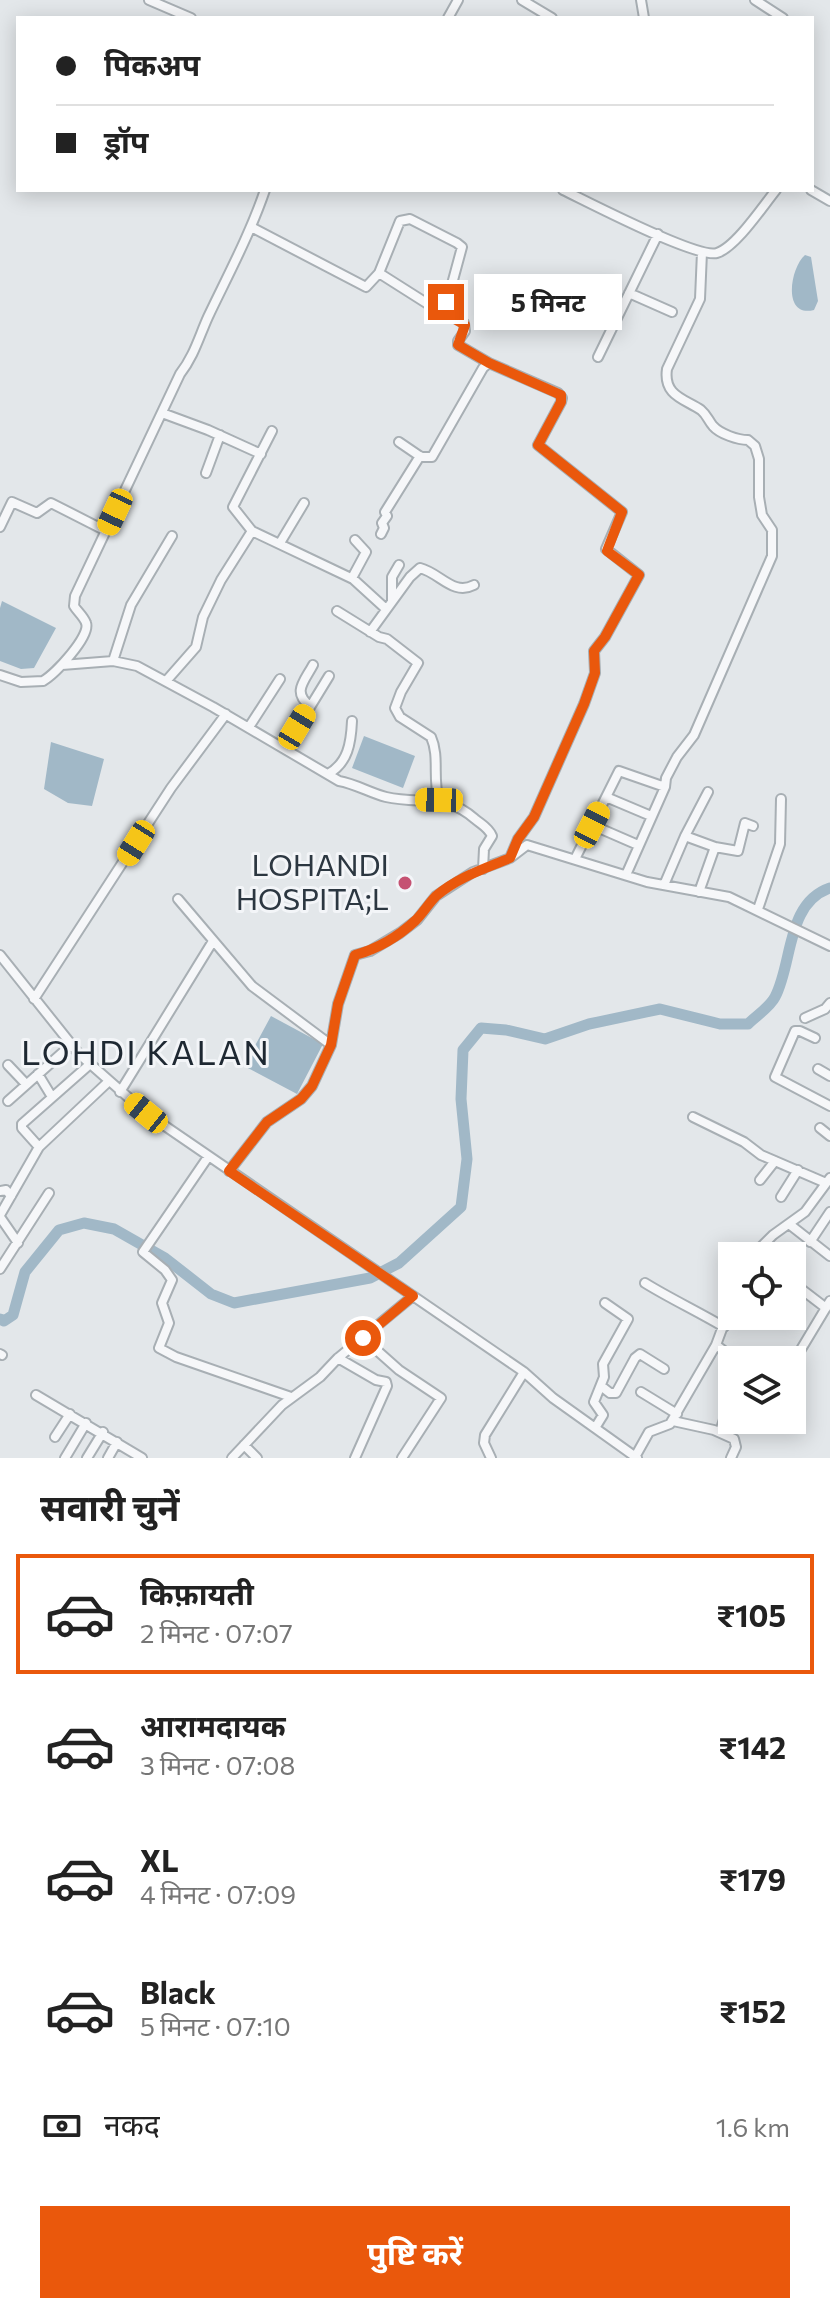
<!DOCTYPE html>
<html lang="hi">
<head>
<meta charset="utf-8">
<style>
	body { margin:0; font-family:Commissioner,"Noto Sans Devanagari",sans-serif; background:#f6f6f6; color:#222; height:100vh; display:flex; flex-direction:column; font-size:30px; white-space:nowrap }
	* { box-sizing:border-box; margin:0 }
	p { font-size:26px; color:#767676 }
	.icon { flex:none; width:44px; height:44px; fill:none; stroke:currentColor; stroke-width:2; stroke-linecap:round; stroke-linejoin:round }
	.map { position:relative; height:1458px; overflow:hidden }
	.sheet { display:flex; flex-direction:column; background:#fff; flex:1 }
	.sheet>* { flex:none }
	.banner { position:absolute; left:16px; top:16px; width:798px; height:176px; border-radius:0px; box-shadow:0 4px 20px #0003; display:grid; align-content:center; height:176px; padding:0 40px; background:#fff }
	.tools { position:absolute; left:718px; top:1242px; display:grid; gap:16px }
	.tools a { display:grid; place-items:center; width:88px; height:88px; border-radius:0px; background:#fff; box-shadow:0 4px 20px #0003; font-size:40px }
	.end { position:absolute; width:36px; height:36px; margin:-18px; border:10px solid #ea580c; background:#fff; box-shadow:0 0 0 4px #fff }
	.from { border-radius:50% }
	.bubble { position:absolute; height:56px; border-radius:0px; background:#fff; box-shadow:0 4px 20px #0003; font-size:26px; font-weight:700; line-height:56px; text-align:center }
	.car { position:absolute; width:24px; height:48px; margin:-24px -12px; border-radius:10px; box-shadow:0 0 6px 2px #0007; background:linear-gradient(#f5c518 24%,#345 0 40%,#f5c518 0 76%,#345 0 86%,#f5c518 0) }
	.banner b { display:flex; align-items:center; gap:28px; height:76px; font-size:30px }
	.banner b+b { border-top:2px solid #e0e0e0 }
	.banner i { width:20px; height:20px; background:#222 }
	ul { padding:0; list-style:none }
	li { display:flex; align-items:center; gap:24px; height:120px; margin:0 16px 12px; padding:0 24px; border:4px solid transparent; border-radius:0px }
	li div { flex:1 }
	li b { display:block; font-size:30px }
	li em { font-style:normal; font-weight:700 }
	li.selected { border-color:#ea580c }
	li>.icon { width:72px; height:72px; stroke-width:1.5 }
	h2 { padding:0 40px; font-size:36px; line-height:96px }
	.pay { display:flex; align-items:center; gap:20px; height:88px; padding:0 40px; font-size:30px }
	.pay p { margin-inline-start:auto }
	.cta { display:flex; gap:16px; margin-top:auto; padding:16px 40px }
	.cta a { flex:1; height:92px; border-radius:0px; background:#ea580c; color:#fff; font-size:32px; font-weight:700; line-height:92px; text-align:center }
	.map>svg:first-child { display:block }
</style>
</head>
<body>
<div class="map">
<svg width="830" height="1458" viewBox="0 0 830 1458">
	<rect width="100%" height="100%" fill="#e3e7ea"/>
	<path fill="#a1b8c7" d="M 805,255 L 811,257 L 818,301 L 814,310 C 782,318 790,268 805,255 Z
		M 2,601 L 56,628 L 34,668 L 21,669 L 0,661 L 0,608 Z
		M 364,736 L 415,756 L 403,788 L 352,768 Z
		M 51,742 L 104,759 L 92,806 L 68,803 L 44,789 Z
		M 271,1016 L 323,1044 L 297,1094 L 244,1066 Z"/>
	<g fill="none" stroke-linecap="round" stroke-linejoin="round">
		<path stroke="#a1b8c7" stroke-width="11" d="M 0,1319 L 4,1321 L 13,1315 L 25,1272 L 59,1230 L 84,1223 L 114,1229 L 165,1258 L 211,1294 L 234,1303 L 370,1278 L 399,1263 L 461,1207 L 467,1159 L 461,1099 L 463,1050 L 481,1028 L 506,1030 L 545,1039 L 589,1024 L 660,1009 L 720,1024 L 748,1024 C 756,1016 770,1007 775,997 C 793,963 786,903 830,888"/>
		<defs>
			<path id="minor" d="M 149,0 L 191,18
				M 522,0 L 552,18
				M 641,0 L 644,18
				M 755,0 L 783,18
				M 448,18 L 458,0
				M 563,190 C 588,202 697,259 717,253 C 736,247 763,206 776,190
				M 811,190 L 830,201
				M 251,227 L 366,287 L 379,273 L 400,221 L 410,219 L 457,243 L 462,247 L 449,295 L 441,311
				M 379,273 L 431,306 L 464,323 L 465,331 L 458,341 L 458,345 L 489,363
				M 629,293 L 672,312
				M 598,357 L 658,234
				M 162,413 L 208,430 L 261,454
				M 399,442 L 421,457 L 432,457 L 483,368 L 489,363 L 558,393 L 562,398 L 561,402 L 538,445 L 622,512 L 606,549 L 639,575 L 605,637 L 594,651 L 595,673 L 584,704 L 534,817 L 518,839 L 510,858
				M 206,473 L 220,435
				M 0,527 L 12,502 L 37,513 L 51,503 L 106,531
				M 252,531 L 233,507 L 272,431
				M 381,534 L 384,528 L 382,523 L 387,516 L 385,512 L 420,456
				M 355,540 L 366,552 L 352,578 L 386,609
				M 280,543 L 304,503
				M 392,601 L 392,577 L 399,565
				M 337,611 L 379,637 L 387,639 L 418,663 L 401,692 L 395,708 L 400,717 L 431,737 C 440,757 432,779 439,800
				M 370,632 L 410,577 L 420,568 C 440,573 453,596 474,585
				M 113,661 L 131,605 L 172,536
				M 62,665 L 113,661 L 137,666 L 213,707 L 339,781 C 356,784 370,793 386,797 C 421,805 446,793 475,819 C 482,825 488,827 492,836 L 484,849 L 483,869
				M 0,675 L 21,682 L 43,681 C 55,674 91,636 86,623 C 84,617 77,611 74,606 L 75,596 L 180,374 C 194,356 199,337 208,317 C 228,275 250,234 265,190
				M 167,680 L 196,647 L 203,617 L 221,580 L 252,531 L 353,579
				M 310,706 C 292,692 304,682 313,665
				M 249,727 L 280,679
				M 285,748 L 329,676
				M 328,774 C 348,763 351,743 352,721
				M 606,797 L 651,816
				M 592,825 L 638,845
				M 685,836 L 715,847 L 738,851 L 745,823 L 753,826
				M 575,859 L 619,771 L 665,787
				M 626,875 L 665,787 L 666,778 L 677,757 L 694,735 L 772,556 L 772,530 L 762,515 L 759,497 L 759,459 L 755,446 L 748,440 C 738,440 720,434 713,426 C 708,420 707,415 701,410 C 685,399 663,396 667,369 L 700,299 L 702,252
				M 664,885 L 685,836 L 708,792
				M 699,892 L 715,847
				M 178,899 L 252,986 L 331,1045
				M 758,909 L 780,844 L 781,799
				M 0,955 L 79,1054 L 146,1113 L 524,1372 L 553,1398 L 637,1458
				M 34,999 L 171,788 L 226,714
				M 805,1018 L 825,1009 L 830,1003
				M 815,1038 L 800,1031 L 795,1031 L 775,1077 L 830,1106
				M 8,1065 L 26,1084
				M 818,1069 L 830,1076
				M 38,1074 L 52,1097
				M 120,1092 L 213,941
				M 8,1101 L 71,1045
				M 693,1117 L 744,1142 L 761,1155 L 826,1183
				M 820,1128 L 830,1136
				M 39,1147 L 22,1128 L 22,1124 L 89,1065
				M 208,1157 L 143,1252 L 165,1270 L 172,1280 L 162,1303 L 169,1323 L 159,1348 L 176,1357 L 291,1397
				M 229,1171 L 267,1122 L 301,1099 L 312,1086 L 331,1045 L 338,1004 L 355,955 L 370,951 L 400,933 L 417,920 L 436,896 L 473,872 L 510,858 L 527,845 L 647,882 L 729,897 L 830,946
				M 760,1180 L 775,1161
				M 0,1191 L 6,1190 L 11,1196
				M 781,1197 L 798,1170
				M 0,1215 L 39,1147 L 108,1082
				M 0,1217 L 18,1243
				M 789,1224 L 830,1256
				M 810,1242 L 830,1212
				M 752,1256 L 773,1235 L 805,1212 L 830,1178
				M 0,1269 L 49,1193
				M 792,1282 L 826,1308
				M 645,1283 C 671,1299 697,1311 724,1327
				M 363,1338 L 399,1370 L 441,1398 L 402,1458
				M 716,1345 L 736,1360
				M 0,1354 L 2,1355
				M 797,1356 L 830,1301
				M 338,1358 L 376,1380 L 386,1382 L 387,1386 L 355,1458
				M 601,1386 L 610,1393 L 616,1393 L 635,1358 L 640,1354 L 664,1369
				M 641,1392 L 677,1414
				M 36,1395 L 142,1458
				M 673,1421 L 714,1430 L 734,1439 L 736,1447 L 731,1458
				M 595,1428 L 603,1415 L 594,1402 L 604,1377 L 603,1364 L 628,1319 L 605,1303
				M 720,1432 L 732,1394
				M 55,1437 L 70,1414
				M 244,1445 L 257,1458
				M 635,1457 L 649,1432 L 670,1424 L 716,1345 L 729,1310 L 732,1287
				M 65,1458 L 86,1423
				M 87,1458 L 103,1432
				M 108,1458 L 117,1442
				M 232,1458 L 282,1405 L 320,1377 L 338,1358 L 413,1296
				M 491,1458 L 484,1443 L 485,1435 L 524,1372"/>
		</defs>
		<use href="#minor" stroke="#a8afb4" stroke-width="12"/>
		<use href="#minor" stroke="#f6f7f9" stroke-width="8"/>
	</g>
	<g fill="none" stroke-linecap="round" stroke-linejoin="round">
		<path stroke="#ea580c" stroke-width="10" d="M 363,1338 L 413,1296 L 229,1171 L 267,1122 L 301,1099 L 312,1086 L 331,1045 L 338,1004 L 355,955 C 377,949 399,936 416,920 C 423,913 429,903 436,896 C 458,877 484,869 510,858 L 518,839 L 534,817 L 584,704 L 595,673 L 594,651 L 605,637 L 639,575 L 607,551 L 622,512 L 538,445 L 561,402 L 561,395 L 489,363 L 458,345 L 465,325 L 441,311 L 446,302"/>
	</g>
	<circle fill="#c55272" stroke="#f3f5f8" stroke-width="3" cx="405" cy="883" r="8"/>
	<g text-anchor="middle" stroke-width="6" stroke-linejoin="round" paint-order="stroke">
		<g font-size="30" fill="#2c3741" stroke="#f3f5f8" text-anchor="end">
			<text x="389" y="876">LOHANDI<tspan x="389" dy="34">HOSPITA;L</tspan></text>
		</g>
		<g font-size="34" letter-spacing="2" fill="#1e2832" stroke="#f3f5f8">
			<text x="146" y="1065">LOHDI KALAN</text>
		</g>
	</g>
</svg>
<div class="tools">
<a><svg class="icon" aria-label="locate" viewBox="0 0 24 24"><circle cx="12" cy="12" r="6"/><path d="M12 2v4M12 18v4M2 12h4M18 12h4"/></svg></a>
<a><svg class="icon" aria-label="layers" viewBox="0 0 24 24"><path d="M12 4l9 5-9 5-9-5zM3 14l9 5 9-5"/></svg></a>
</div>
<i class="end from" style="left:363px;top:1338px"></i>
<i class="end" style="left:446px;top:302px"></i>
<div class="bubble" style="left:474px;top:274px;width:148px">5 मिनट</div>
<i class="car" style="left:115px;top:512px;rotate:205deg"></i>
<i class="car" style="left:297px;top:727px;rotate:31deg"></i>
<i class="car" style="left:439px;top:800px;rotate:271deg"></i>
<i class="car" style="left:592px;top:825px;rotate:27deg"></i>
<i class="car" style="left:136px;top:843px;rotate:212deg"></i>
<i class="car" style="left:146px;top:1113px;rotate:309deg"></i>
<div class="banner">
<b><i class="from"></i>पिकअप</b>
<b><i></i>ड्रॉप</b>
</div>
</div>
<section class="sheet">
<h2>सवारी चुनें</h2>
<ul>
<li class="selected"><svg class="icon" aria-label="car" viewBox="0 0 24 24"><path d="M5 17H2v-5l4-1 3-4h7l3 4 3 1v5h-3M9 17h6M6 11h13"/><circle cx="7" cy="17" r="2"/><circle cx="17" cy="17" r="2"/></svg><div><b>किफ़ायती</b><p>2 मिनट · 07:07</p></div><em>₹105</em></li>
<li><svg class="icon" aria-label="car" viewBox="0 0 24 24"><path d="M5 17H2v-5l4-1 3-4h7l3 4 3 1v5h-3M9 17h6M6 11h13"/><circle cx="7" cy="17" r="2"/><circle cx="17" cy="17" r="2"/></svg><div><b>आरामदायक</b><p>3 मिनट · 07:08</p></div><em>₹142</em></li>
<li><svg class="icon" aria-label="car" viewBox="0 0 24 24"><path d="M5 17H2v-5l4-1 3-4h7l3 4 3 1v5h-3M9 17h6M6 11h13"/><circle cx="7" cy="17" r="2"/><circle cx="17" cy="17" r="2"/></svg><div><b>XL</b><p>4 मिनट · 07:09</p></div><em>₹179</em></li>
<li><svg class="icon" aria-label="car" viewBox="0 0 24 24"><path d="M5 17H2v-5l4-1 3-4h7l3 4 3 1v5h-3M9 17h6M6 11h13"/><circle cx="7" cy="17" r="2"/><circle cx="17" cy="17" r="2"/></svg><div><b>Black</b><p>5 मिनट · 07:10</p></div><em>₹152</em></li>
</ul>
<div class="pay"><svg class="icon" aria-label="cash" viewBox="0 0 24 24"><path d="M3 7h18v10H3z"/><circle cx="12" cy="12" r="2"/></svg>नकद<p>1.6 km</p></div>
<div class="cta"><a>पुष्टि करें</a></div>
</section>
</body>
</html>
